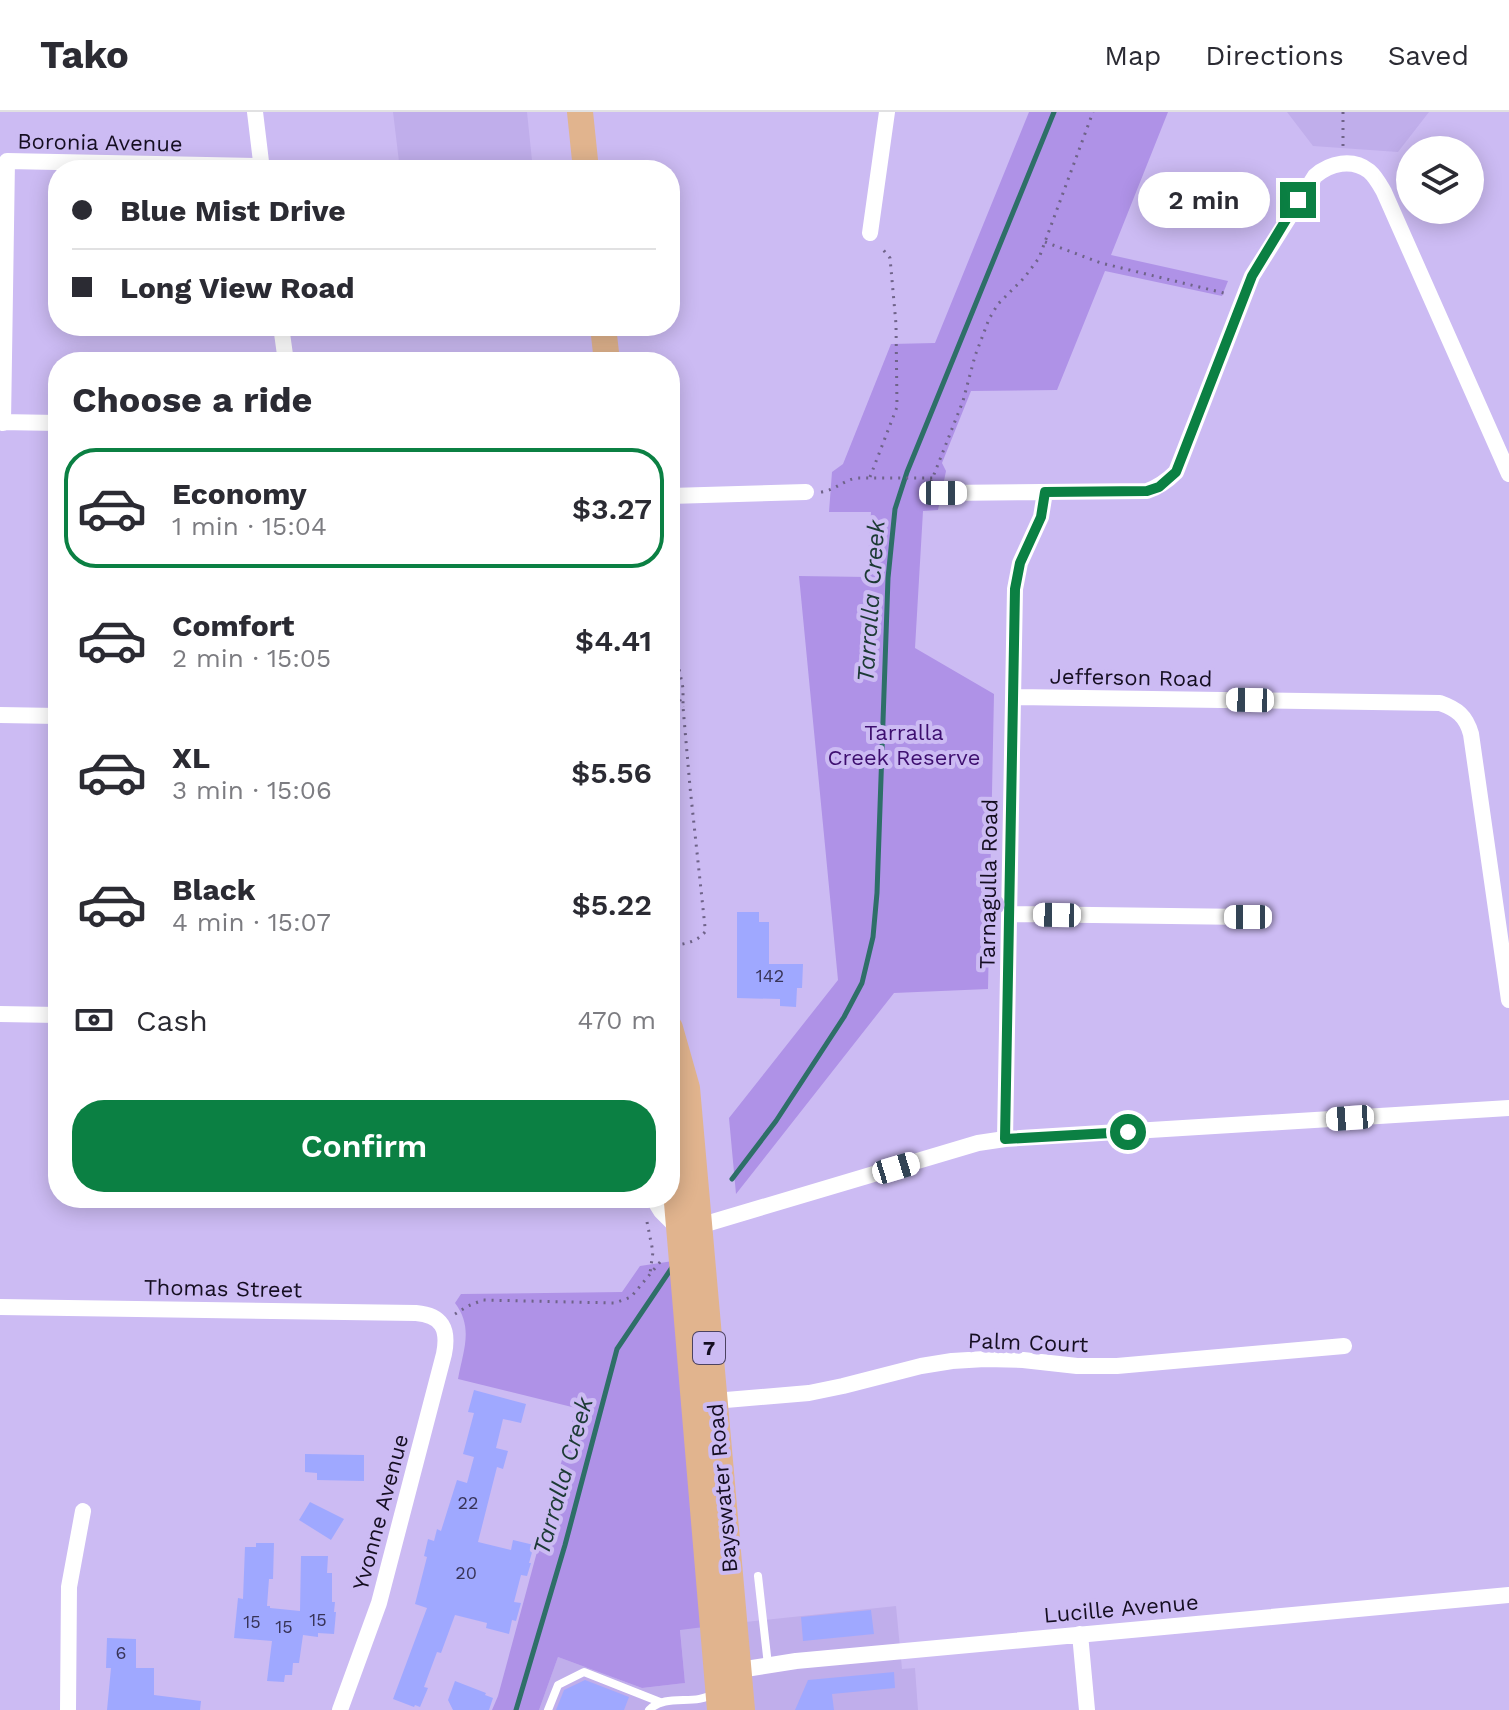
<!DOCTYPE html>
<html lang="en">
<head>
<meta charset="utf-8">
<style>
	body { margin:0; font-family:"Work Sans",sans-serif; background:#f2f2f3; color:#2b2b33; height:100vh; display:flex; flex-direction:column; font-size:30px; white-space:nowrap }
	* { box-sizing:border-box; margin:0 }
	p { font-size:26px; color:#7c7c81 }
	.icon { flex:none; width:44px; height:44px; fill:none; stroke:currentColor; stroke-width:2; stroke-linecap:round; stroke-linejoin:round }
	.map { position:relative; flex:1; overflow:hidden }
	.sheet { position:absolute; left:48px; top:240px; width:632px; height:856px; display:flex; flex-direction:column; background:#fff; border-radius:32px; box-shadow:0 4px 20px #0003 }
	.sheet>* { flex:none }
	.top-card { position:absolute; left:48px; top:48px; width:632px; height:176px; border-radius:32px; box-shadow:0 4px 20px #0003; display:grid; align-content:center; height:176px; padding:0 24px; background:#fff }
	.fabs { position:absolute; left:1396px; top:24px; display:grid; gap:16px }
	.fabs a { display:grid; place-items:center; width:88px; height:88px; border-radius:50%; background:#fff; box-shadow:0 4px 20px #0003; font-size:40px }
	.end { position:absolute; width:36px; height:36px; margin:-18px; border:10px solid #0b8043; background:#fff; box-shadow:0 0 0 4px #fff }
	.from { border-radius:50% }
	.bubble { position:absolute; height:56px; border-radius:28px; background:#fff; box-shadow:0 4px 20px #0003; font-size:26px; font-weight:600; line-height:56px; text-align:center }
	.car { position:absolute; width:24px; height:48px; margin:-24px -12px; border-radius:10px; box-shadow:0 0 6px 2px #0007; background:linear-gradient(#fff 24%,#345 0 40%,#fff 0 76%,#345 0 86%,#fff 0) }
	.top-card b { display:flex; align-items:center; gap:28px; height:76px; font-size:30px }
	.top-card b+b { border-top:2px solid #e1e1e2 }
	.top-card i { width:20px; height:20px; background:#2b2b33 }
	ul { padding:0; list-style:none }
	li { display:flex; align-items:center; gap:24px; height:120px; margin:0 16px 12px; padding:0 8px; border:4px solid transparent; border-radius:32px }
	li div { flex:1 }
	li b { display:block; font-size:30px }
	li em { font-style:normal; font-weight:600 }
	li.active { border-color:#0b8043 }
	li>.icon { width:72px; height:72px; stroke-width:1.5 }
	h2 { padding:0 24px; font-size:36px; line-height:96px }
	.pay { display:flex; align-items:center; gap:20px; height:88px; padding:0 24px; font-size:30px }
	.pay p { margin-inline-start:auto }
	.button { display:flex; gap:16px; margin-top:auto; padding:16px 24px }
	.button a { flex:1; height:92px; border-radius:32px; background:#0b8043; color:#fff; font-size:32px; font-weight:600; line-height:92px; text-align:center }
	header { display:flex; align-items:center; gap:48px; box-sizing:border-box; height:112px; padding:0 40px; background:#fff; border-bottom:2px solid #e1e1e2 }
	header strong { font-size:38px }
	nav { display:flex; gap:44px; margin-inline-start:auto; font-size:28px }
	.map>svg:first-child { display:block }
</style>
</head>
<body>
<header>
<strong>Tako</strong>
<nav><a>Map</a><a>Directions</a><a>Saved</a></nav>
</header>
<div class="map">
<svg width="1509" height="1598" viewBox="0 0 1509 1598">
	<rect width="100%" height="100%" fill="#ccbbf3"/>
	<path fill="#c0aeeb" d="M 393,0 L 527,0 L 533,58 L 400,58 Z
		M 1287,0 L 1429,0 L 1398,40 L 1313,34 Z
		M 896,1494 L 902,1557 L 915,1556 L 918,1598 L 539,1598 L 558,1545 L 642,1576 L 685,1571 L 680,1517 Z"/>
	<path fill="#af92e7" d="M 1029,0 L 1168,0 L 1111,143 L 1228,169 L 1222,184 L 1105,159 L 1057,278 L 971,279 L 942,351 L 946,359 L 938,398 L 923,399 L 915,536 L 994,582 L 988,877 L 894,881 L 736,1082 L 729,1006 L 838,868 L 799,464 L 867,465 L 871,400 L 829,400 L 832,360 L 843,352 L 891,232 L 935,231 Z
		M 673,1149 L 704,1515 L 680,1518 L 685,1571 L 642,1576 L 558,1545 L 539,1598 L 492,1598 L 498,1584 L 576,1296 L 458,1267 C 463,1239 474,1216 455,1191 L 461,1182 L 622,1180 L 640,1154 Z"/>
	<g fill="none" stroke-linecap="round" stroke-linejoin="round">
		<path stroke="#2e6f68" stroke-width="5" d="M 732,1067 L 776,1009 L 844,905 L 862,871 L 873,825 L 877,781 L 888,466 L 895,397 L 907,360 L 1054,0
			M 516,1598 L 565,1433 L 617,1237 L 673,1154"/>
	</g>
	<path fill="#9fa8ff" d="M 737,800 L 759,800 L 759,810 L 769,810 L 769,852 L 803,852 L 802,876 L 797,876 L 796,895 L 780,894 L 780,887 L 737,886 Z
		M 474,1278 L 526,1292 L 521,1311 L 503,1307 L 496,1336 L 508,1339 L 503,1357 L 497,1355 L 478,1430 L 511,1438 L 513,1428 L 534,1433 L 529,1451 L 531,1451 L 527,1464 L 521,1463 L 514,1490 L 521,1491 L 516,1509 L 512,1508 L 509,1522 L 486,1516 L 487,1511 L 455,1503 L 441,1541 L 437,1540 L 424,1575 L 428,1576 L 420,1595 L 415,1593 L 414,1595 L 393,1587 L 427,1496 L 415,1492 L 427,1445 L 424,1444 L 428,1427 L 434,1429 L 437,1417 L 441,1419 L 457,1368 L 467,1371 L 474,1345 L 463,1342 L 474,1301 L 468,1300 Z
		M 305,1342 L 364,1343 L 364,1369 L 317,1368 L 317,1361 L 305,1360 Z
		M 310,1390 L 344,1407 L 331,1428 L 299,1408 Z
		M 256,1431 L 274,1431 L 273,1467 L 269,1467 L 267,1494 L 270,1494 L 270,1496 L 300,1499 L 301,1444 L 328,1444 L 327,1461 L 332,1461 L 332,1490 L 335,1490 L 334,1500 L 336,1500 L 334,1522 L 318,1521 L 318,1525 L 303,1523 L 299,1551 L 293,1551 L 292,1563 L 285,1563 L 284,1570 L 267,1569 L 272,1529 L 234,1526 L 238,1486 L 243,1487 L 245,1435 L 256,1435 Z
		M 871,1498 L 874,1522 L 803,1529 L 801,1505 Z
		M 107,1526 L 136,1527 L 136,1556 L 154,1556 L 154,1583 L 201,1589 L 200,1598 L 107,1598 L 111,1556 L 106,1556 Z
		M 894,1560 L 895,1576 L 832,1582 L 834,1598 L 795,1598 L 808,1568 Z
		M 585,1568 L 629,1585 L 624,1598 L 556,1598 L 564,1578 Z
		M 455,1569 L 486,1581 L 485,1583 L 493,1586 L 489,1598 L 453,1598 L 448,1588 Z"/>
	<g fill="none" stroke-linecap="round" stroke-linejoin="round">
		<path stroke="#6f6389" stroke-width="3" stroke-dasharray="2 6" stroke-linecap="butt" d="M 1343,0 L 1343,35
			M 1045,130 L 1101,151 L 1228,182
			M 870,365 L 897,295 L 896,212 L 890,146 L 880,134
			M 931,370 L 963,289 L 975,244 L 989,207 L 998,192 L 1024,166 L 1039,146 L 1093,0
			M 821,380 C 836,378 843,368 857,366 L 934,366
			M 670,454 L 679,557 L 683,576 L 683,595 L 690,675 L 705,815 L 705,820 C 696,831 683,832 670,834
			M 679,557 L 675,577 L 683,595
			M 647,1110 L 653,1140 L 650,1161
			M 455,1202 L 468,1194 L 483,1188 L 615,1191 L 631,1185 L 661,1149"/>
		<path stroke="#fff" stroke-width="8" d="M 758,1464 L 768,1553
			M 548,1598 L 558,1573 L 584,1560 L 660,1590
			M 649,1598 C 667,1580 695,1595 714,1581"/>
		<path stroke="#fff" stroke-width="16" d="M 255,0 L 262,58
			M 870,121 L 887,0
			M 281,214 L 286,250
			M 0,310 L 58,311
			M 3,311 L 7,49 L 261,54
			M 943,381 L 1147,379 C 1159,375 1167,369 1176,360 L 1252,164 L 1315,64 C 1330,51 1352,46 1369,59 C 1376,65 1380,73 1384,80 L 1509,362
			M 670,384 L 806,380
			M 1014,585 L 1440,591 C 1457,597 1466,604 1471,622 L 1509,888
			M 0,603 L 58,604
			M 1010,802 L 1248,805
			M 0,902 L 58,903
			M 1005,1027 L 1015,477 L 1020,451 L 1041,405 L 1045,380
			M 653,1086 L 661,1099 L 678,1116
			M 699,1114 L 978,1031 L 1005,1027 L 1509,996
			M 0,1195 L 416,1201 C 442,1203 449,1217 444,1242 L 379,1491 L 340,1598
			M 714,1289 L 809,1281 L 843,1274 L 921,1254 L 952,1249 L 985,1247 L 1023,1248 L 1077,1254 L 1117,1254 L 1344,1234
			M 1080,1522 L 1087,1598
			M 739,1558 L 796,1549 L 1509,1483
			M 68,1598 L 69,1475 L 83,1399"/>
		<path stroke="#e1b48e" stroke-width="26" d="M 580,0 L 586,58
			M 603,214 L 607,250
			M 670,916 L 687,976 L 742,1598
			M 670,1008 L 720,1598"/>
	</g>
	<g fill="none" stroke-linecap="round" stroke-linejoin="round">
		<path stroke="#0b8043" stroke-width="10" d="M 1128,1020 L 1005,1027 L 1015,477 L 1020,451 L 1041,405 L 1045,380 L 1147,379 L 1159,375 L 1176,360 L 1252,164 L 1298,88"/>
	</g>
	<g text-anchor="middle" stroke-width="8" stroke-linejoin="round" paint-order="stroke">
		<g font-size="18" fill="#383458">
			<text x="770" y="870">142</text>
			<text x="468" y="1397">22</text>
			<text x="466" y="1467">20</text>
			<text x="318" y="1514">15</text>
			<text x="252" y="1516">15</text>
			<text x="284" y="1521">15</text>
			<text x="121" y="1547">6</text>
		</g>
		<rect fill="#ccbbf3" stroke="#4c4260" stroke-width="2" x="693" y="1220" width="32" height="32" rx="6"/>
		<g font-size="20" font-weight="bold" fill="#150e21">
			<text x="709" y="1243">7</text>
		</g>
		<g font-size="22" fill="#150e21" stroke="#ccbbf3">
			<text transform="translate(100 30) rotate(1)" y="8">Boronia Avenue</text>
			<text transform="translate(1131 565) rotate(1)" y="8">Jefferson Road</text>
			<text transform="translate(988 772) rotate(-89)" y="8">Tarnagulla Road</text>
			<text transform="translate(223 1176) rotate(1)" y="8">Thomas Street</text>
			<text transform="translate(1028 1230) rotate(2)" y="8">Palm Court</text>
			<text transform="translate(722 1376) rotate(-95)" y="8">Bayswater Road</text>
			<text transform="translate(380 1400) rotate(-75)" y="8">Yvonne Avenue</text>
			<text transform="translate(1121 1496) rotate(-5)" y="8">Lucille Avenue</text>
		</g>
		<g font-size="22" fill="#3d0e6f" stroke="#ccbbf3">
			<text x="904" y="628">Tarralla<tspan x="904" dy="25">Creek Reserve</tspan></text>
		</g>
		<g font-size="24" font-style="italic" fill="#1c3a34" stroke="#ccbbf3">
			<text transform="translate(871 489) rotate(-86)" y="8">Tarralla Creek</text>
			<text transform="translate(563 1364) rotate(-74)" y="8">Tarralla Creek</text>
		</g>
	</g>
</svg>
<div class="fabs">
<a><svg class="icon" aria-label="layers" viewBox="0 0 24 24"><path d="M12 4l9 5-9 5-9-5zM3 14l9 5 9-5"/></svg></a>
</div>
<i class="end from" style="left:1128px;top:1020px"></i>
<i class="end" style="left:1298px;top:88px"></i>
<div class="bubble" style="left:1138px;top:60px;width:132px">2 min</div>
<i class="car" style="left:943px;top:381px;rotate:90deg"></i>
<i class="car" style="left:1250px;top:588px;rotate:271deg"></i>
<i class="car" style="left:1057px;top:803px;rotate:271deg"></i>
<i class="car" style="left:1248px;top:805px;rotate:270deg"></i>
<i class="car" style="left:1350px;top:1006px;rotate:266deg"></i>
<i class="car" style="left:896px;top:1056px;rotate:73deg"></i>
<div class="top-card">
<b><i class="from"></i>Blue Mist Drive</b>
<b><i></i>Long View Road</b>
</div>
<section class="sheet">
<h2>Choose a ride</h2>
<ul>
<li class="active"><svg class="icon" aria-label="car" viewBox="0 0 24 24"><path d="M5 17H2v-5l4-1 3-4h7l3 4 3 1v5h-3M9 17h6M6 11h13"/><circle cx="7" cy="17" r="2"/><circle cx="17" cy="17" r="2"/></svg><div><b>Economy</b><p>1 min · 15:04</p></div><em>$3.27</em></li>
<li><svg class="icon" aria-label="car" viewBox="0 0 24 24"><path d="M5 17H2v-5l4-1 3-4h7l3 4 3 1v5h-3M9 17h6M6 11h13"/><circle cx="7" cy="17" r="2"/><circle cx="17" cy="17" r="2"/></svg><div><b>Comfort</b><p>2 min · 15:05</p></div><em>$4.41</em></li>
<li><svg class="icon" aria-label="car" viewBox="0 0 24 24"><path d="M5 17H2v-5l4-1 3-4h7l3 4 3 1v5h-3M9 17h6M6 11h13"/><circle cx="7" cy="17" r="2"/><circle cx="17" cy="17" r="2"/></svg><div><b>XL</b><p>3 min · 15:06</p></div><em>$5.56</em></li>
<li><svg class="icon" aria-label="car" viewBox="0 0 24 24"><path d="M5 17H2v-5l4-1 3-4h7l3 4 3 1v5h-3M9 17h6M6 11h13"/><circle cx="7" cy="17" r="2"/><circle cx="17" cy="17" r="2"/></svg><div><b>Black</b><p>4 min · 15:07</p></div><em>$5.22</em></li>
</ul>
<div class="pay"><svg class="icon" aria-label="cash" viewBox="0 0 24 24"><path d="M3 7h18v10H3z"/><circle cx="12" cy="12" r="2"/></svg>Cash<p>470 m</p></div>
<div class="button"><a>Confirm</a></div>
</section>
</div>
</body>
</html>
